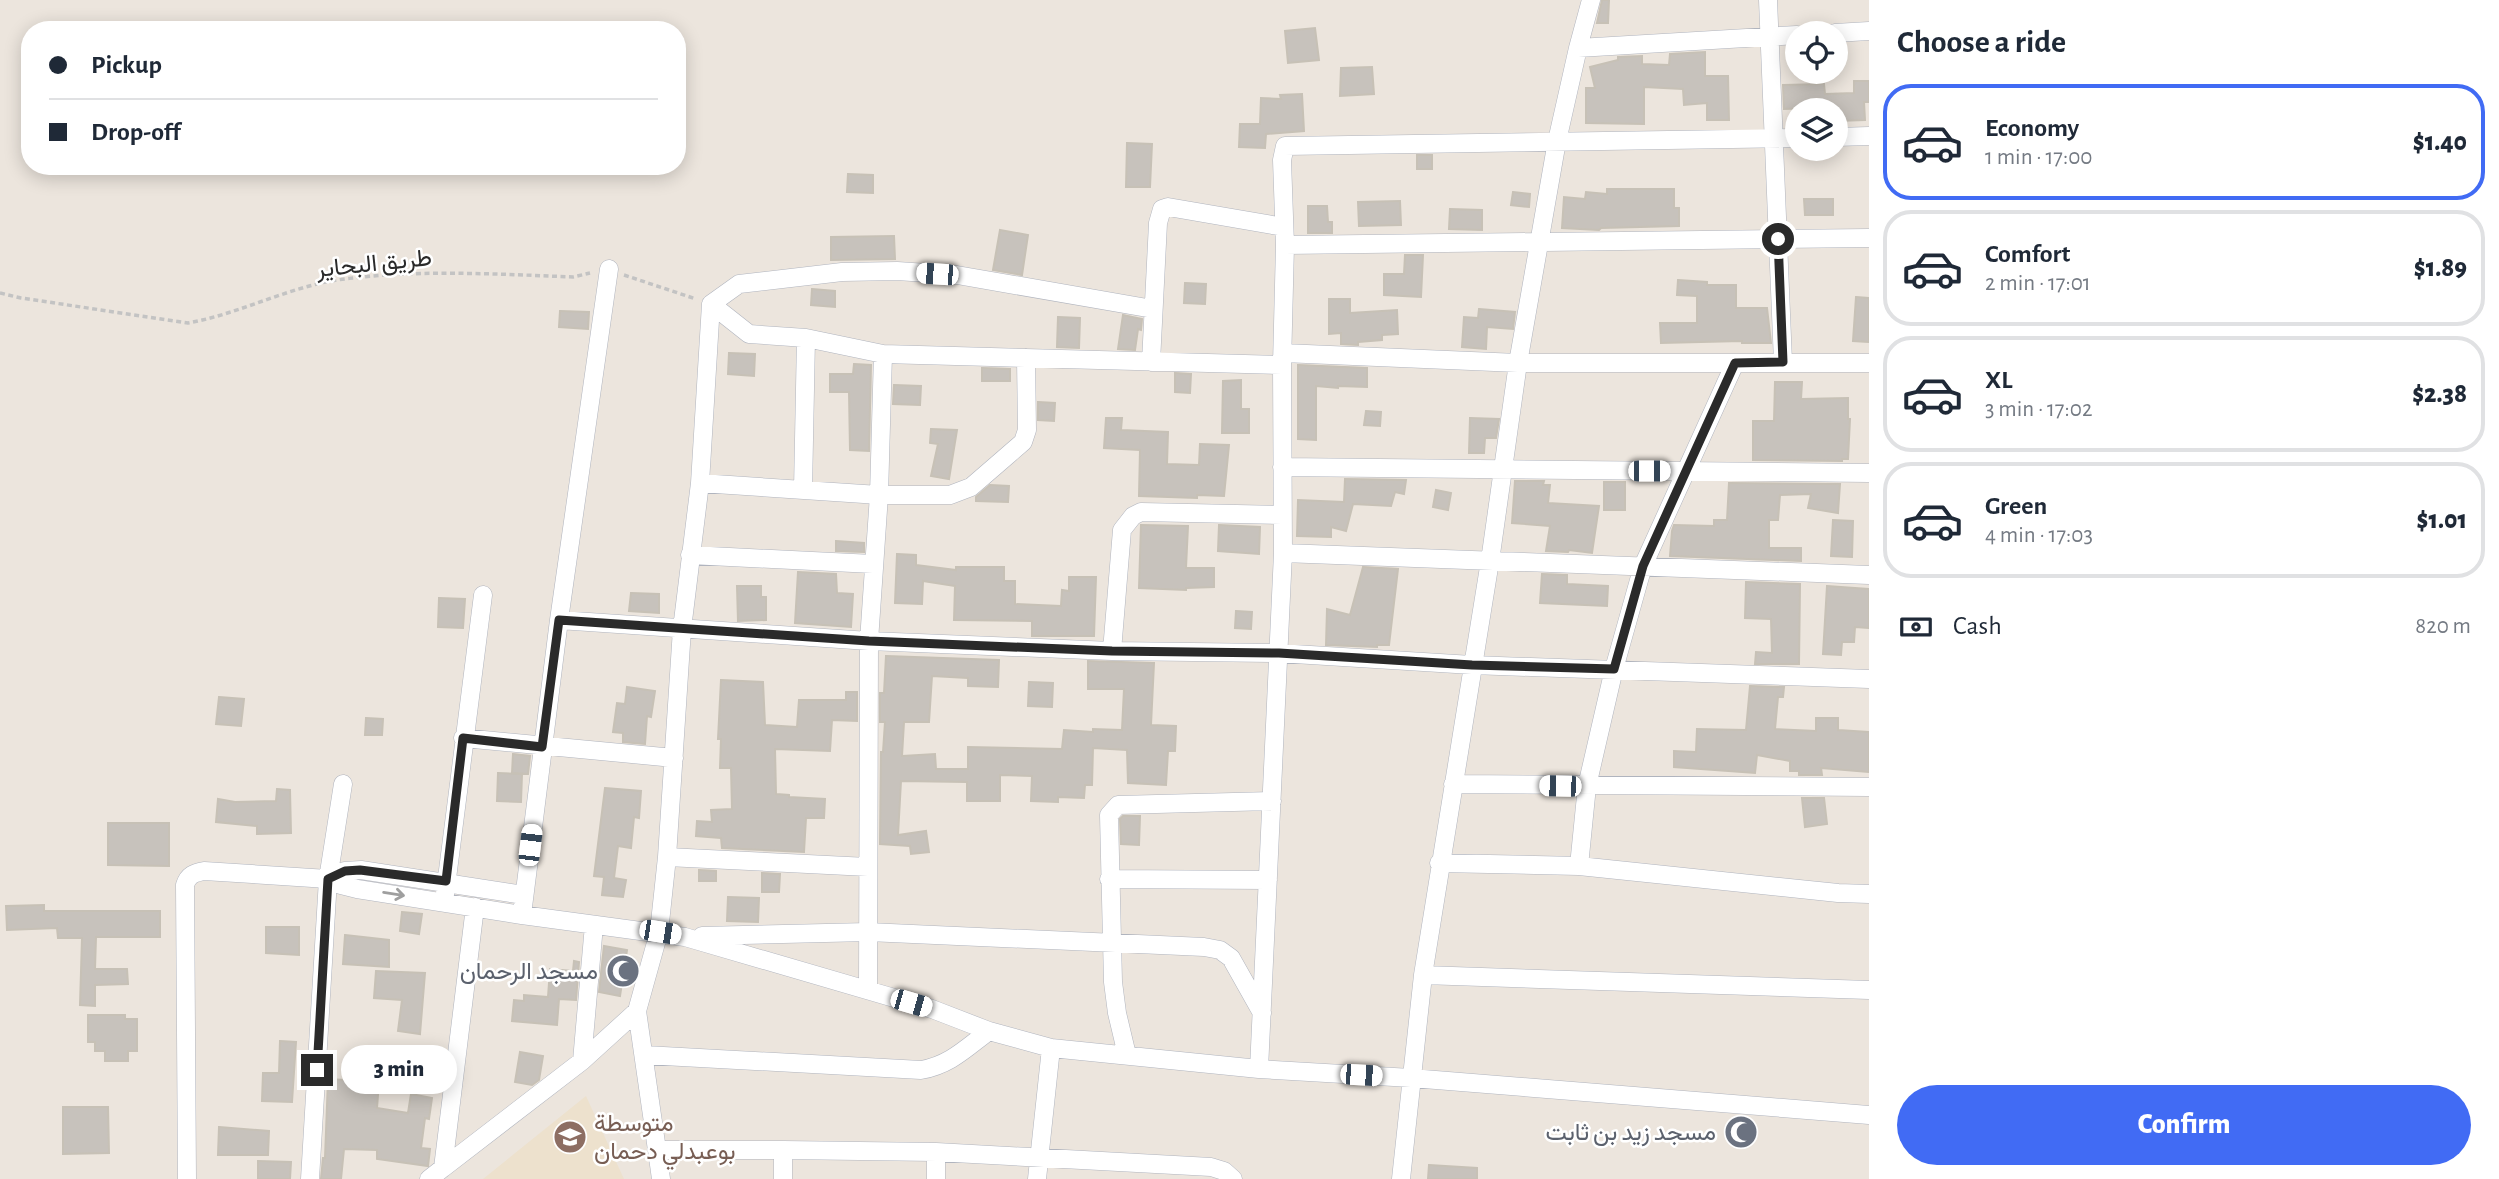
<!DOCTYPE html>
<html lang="en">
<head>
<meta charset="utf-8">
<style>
	body { margin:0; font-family:"Alegreya Sans",Vazirmatn,sans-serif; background:#f2f2f3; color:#1f2937; height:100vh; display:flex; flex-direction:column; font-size:26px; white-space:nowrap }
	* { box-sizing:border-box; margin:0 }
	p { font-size:23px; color:#747a83 }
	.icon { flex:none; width:38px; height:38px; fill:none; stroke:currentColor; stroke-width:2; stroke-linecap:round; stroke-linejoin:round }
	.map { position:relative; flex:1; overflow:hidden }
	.side { display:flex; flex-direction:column; background:#fff; width:630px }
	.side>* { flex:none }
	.top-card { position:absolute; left:21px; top:21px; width:665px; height:154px; border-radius:28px; box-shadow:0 4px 18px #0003; display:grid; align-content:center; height:154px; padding:0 28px; background:#fff }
	.buttons { position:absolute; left:1785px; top:21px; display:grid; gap:14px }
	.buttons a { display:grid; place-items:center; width:63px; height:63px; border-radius:50%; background:#fff; box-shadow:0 4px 18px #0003; font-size:35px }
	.end { position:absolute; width:32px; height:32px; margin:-16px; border:9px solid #2a2a2a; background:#fff; box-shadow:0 0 0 4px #fff }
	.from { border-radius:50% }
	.bubble { position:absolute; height:49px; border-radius:24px; background:#fff; box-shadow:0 4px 18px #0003; font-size:23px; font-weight:800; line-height:49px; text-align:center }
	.car { position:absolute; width:21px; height:42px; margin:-21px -10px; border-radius:9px; box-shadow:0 0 5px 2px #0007; background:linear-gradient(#fff 24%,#345 0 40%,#fff 0 76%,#345 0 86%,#fff 0) }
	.top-card b { display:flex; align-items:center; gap:24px; height:66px; font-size:26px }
	.top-card b+b { border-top:2px solid #e0e1e3 }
	.top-card i { width:18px; height:18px; background:#1f2937 }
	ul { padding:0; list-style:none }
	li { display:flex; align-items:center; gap:21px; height:116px; margin:0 14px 10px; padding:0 14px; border:4px solid #e0e1e3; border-radius:28px }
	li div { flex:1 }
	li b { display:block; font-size:26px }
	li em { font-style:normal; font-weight:800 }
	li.selected { border-color:#416bf4 }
	li>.icon { width:63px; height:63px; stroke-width:1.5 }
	h2 { padding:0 28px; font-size:32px; line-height:84px }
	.pay { display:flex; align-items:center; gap:18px; height:77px; padding:0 28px; font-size:26px }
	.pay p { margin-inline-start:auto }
	.cta { display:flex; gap:14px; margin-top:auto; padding:14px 28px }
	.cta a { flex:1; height:80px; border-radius:42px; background:#416bf4; color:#fff; font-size:28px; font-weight:800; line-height:80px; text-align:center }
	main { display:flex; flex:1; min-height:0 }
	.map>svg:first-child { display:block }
</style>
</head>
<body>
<main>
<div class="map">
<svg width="1869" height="1179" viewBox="0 0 1869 1179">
	<rect width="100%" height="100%" fill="#ece5dd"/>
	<path fill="#ede1cd" d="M 586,1096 L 624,1179 L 483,1179 Z"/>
	<path fill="#c7c2bc" stroke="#c7c1b6" stroke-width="2" d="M 1602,0 L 1609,0 L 1608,23 L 1597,23 Z
		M 1315,28 L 1319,60 L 1288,63 L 1285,31 Z
		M 1705,52 L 1705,76 L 1728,76 L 1729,120 L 1707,120 L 1707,103 L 1684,105 L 1683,89 L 1644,87 L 1644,124 L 1586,123 L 1586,88 L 1595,88 L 1590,67 L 1618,60 L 1618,57 L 1642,56 L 1642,64 L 1669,65 L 1670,54 Z
		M 1372,67 L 1374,94 L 1340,96 L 1341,68 Z
		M 1854,81 L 1869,81 L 1869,102 L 1864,102 L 1865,120 L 1836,121 L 1836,110 L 1817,110 L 1816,108 L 1784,109 L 1783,85 L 1824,84 L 1825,94 L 1854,93 Z
		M 1302,94 L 1304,131 L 1266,134 L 1265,148 L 1239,147 L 1240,124 L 1260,124 L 1261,98 L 1281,99 L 1280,95 Z
		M 1127,143 L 1152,144 L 1150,187 L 1126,187 Z
		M 1417,155 L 1432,155 L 1432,169 L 1417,169 Z
		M 848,174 L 873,175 L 873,193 L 847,192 Z
		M 1607,189 L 1674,189 L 1674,208 L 1679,208 L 1679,226 L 1601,228 L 1599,230 L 1562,228 L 1564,197 L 1585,199 L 1586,192 L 1607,194 Z
		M 1513,192 L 1530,194 L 1529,207 L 1511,205 Z
		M 1804,199 L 1833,199 L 1833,215 L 1805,215 Z
		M 1400,201 L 1401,225 L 1359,226 L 1358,202 Z
		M 1308,206 L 1327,206 L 1328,222 L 1332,222 L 1332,233 L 1308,233 Z
		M 1450,209 L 1482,210 L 1482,230 L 1449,229 Z
		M 1000,230 L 1028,235 L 1022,275 L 993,270 Z
		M 894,236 L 895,259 L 831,260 L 831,237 Z
		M 1405,255 L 1423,255 L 1421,297 L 1384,295 L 1384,274 L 1404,274 Z
		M 1678,280 L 1707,282 L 1707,285 L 1736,285 L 1736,308 L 1767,308 L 1771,343 L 1742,343 L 1742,341 L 1661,343 L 1660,323 L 1697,323 L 1697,296 L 1677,295 Z
		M 1185,283 L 1206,284 L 1205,304 L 1184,303 Z
		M 812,289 L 835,291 L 835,307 L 811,305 Z
		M 1856,297 L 1869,298 L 1869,342 L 1853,341 Z
		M 1329,299 L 1350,299 L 1350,313 L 1397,310 L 1398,334 L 1382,335 L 1382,340 L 1358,342 L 1358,345 L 1341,344 L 1341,333 L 1329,334 Z
		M 1479,309 L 1515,312 L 1513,329 L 1487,327 L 1486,349 L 1462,347 L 1464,317 L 1478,318 Z
		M 560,311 L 589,312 L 588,329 L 559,327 Z
		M 1123,315 L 1142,319 L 1141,330 L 1138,329 L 1135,350 L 1118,349 Z
		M 1058,317 L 1080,318 L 1079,348 L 1057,347 Z
		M 729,353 L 755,354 L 754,376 L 728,374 Z
		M 854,364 L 871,365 L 869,451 L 850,450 L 849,392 L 830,392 L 830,374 L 853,374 Z
		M 1298,365 L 1367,368 L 1367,387 L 1338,386 L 1338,388 L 1316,386 L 1316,440 L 1298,439 Z
		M 982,368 L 1010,369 L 1010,381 L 982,381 Z
		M 1175,373 L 1191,374 L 1190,393 L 1175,392 Z
		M 1241,380 L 1241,409 L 1249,409 L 1249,433 L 1222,433 L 1223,381 Z
		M 1775,382 L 1802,382 L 1801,399 L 1848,398 L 1848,419 L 1850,419 L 1848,459 L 1842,459 L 1842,461 L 1753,460 L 1753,421 L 1774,421 Z
		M 894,385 L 921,386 L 920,405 L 893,404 Z
		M 1038,402 L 1055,403 L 1054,421 L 1038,420 Z
		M 1366,411 L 1381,412 L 1380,426 L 1364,425 Z
		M 1106,418 L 1122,418 L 1121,430 L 1168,432 L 1167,464 L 1199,465 L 1200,444 L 1229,445 L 1224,496 L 1197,495 L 1197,498 L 1139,496 L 1140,450 L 1104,448 Z
		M 1470,418 L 1499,419 L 1496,438 L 1485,438 L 1484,453 L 1469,453 Z
		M 931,429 L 957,430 L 949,479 L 931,476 L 938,444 L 930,443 Z
		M 1345,479 L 1406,480 L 1404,494 L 1395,492 L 1391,506 L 1353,504 L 1346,531 L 1331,527 L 1331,537 L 1297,536 L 1298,500 L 1344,502 Z
		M 1515,481 L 1544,481 L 1543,485 L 1550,485 L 1548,503 L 1599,506 L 1592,553 L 1569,550 L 1568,552 L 1546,551 L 1550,526 L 1512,523 Z
		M 1604,482 L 1625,482 L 1625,510 L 1604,510 Z
		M 1729,483 L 1840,484 L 1838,513 L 1808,508 L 1811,494 L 1780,495 L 1778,520 L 1769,520 L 1769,548 L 1801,548 L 1801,561 L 1670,556 L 1672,531 L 1674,525 L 1714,526 L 1714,520 L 1727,520 Z
		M 990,485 L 1009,486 L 1008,502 L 976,501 L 976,497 Z
		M 1436,490 L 1451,493 L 1448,510 L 1433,507 Z
		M 1833,520 L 1853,521 L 1852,557 L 1831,556 Z
		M 1141,525 L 1188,526 L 1186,568 L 1214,568 L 1214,587 L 1186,588 L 1186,590 L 1139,588 Z
		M 1219,525 L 1260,527 L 1259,554 L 1218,551 Z
		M 836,541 L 864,543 L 864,552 L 836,551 Z
		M 897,554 L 916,555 L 916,565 L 956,570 L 956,567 L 1004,567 L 1004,581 L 1015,581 L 1015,604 L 1061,606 L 1062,590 L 1069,591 L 1069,577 L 1096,577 L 1094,636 L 1032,636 L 1032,621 L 954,620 L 955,586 L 923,581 L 922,604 L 895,603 Z
		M 1363,567 L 1398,569 L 1389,645 L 1377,645 L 1377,647 L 1326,645 L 1327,609 L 1350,615 Z
		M 798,572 L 836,574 L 837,593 L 853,594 L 851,627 L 795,623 Z
		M 1542,574 L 1567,575 L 1567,584 L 1608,586 L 1607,606 L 1540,603 Z
		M 1746,582 L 1800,584 L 1799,664 L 1755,664 L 1756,652 L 1772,653 L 1771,619 L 1745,618 Z
		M 737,586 L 761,586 L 761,597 L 766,597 L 766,620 L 738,621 Z
		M 1827,586 L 1869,589 L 1869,628 L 1855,627 L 1854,642 L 1842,642 L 1841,655 L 1823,654 Z
		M 631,593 L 659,594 L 659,613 L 629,611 Z
		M 439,598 L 465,599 L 463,628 L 438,627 Z
		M 1236,611 L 1252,612 L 1251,629 L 1235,628 Z
		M 886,656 L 999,660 L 998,687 L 968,686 L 968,678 L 932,676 L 929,722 L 904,722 L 902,756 L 935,754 L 936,769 L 968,769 L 968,747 L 1062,749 L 1064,730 L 1093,732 L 1093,729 L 1122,730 L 1124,689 L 1088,689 L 1088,661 L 1154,663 L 1151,725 L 1176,726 L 1175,751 L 1168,751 L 1166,785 L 1128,783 L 1127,750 L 1093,748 L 1092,785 L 1085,785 L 1084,798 L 1058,797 L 1058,802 L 1031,801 L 1032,776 L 1000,775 L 1000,801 L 967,801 L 967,782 L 901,781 L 898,835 L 926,831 L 929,852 L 911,854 L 910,846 L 880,844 L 881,752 L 883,752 L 885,722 L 880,722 L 880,693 L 884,693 Z
		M 721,680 L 763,682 L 765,725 L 797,727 L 799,700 L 846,700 L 846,692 L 857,692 L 857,721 L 832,720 L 830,751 L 775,749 L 776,794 L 789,795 L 789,797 L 825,799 L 824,818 L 806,818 L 804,852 L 722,848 L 721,838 L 696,836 L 697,821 L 712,822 L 711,810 L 732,809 L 731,768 L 720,768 L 721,739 L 718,739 Z
		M 1029,682 L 1053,683 L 1052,707 L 1028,706 Z
		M 1750,686 L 1784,687 L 1783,697 L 1778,697 L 1775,729 L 1816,731 L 1816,718 L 1838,718 L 1838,730 L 1869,732 L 1869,772 L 1821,768 L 1822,775 L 1799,775 L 1799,771 L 1790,771 L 1790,761 L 1757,755 L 1755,773 L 1674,767 L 1674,751 L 1696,752 L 1697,729 L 1746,730 Z
		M 627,687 L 655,691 L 651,717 L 647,716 L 645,744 L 623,742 L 623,733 L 613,732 L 617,703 L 625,704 Z
		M 219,697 L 244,699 L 241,726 L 216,724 Z
		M 366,718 L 383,719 L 382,735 L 365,735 Z
		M 513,754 L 530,756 L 528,774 L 512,773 Z
		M 498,773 L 522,774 L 521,802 L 497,801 Z
		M 605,788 L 641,791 L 639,818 L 634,817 L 631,848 L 618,846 L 614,878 L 626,880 L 623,897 L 602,895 L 604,877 L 594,876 Z
		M 277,789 L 290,790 L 291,833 L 257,834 L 257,826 L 216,822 L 218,799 L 235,802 L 276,801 Z
		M 1802,798 L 1824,798 L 1827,824 L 1805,827 Z
		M 1123,816 L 1140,816 L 1139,845 L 1121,844 L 1120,819 Z
		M 108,823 L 169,823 L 169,866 L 108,865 Z
		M 699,870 L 716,871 L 716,881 L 699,881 Z
		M 762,873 L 780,874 L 779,892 L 762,892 Z
		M 728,897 L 759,898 L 758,922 L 727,921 Z
		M 44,905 L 44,911 L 160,911 L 160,937 L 96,937 L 95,969 L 127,969 L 128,984 L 95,985 L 95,1006 L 80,1005 L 82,938 L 58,938 L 57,928 L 7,930 L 6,906 Z
		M 402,912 L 422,914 L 419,934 L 400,931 Z
		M 266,927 L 299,927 L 299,955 L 266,953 Z
		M 345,935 L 389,940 L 389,967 L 343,964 Z
		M 604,946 L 627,950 L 620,996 L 599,992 Z
		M 574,961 L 579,962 L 576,1000 L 559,999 L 557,1025 L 512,1021 L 514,1000 L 524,1001 L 524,995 L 548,997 L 550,969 L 573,971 Z
		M 376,971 L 425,973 L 420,1034 L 398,1031 L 402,1000 L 374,998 Z
		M 88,1015 L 125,1015 L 125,1019 L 137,1019 L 137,1051 L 128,1051 L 128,1061 L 105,1061 L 105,1051 L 95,1051 L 95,1042 L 88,1042 Z
		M 280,1041 L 296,1042 L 292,1102 L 262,1101 L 263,1073 L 279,1073 Z
		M 520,1052 L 543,1056 L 539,1080 L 532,1085 L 515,1082 Z
		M 328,1079 L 379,1082 L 377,1108 L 408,1113 L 411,1094 L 432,1098 L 429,1119 L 425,1118 L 421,1148 L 430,1149 L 428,1166 L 377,1159 L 377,1150 L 344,1149 L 341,1179 L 321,1179 L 323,1158 L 325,1158 Z
		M 63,1107 L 108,1107 L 109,1153 L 63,1154 Z
		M 219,1127 L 269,1131 L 268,1155 L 218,1155 Z
		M 258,1161 L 291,1162 L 290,1179 L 258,1179 Z
		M 1429,1165 L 1477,1168 L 1477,1179 L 1428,1179 Z"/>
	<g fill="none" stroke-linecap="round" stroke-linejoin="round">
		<defs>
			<path id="minor" d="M 1768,0 L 1783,362
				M 1835,33 L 1869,31
				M 1578,48 L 1797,35
				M 1836,137 L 1869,136
				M 1797,138 L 1285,146 L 1282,160 L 1285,245 L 1282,365 L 1283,553 L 1259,1069 L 1411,1078 L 1869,1115
				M 1285,245 L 1869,238
				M 711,304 L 739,284 L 842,272 L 897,271 L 957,275 L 1153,309
				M 1283,353 L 1518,363 L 1869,363
				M 1151,362 L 1158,223 L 1162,209 L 1168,207 L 1284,227
				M 1282,467 L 1869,473
				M 700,483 L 879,495 L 950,495 L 971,487 L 1023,442 L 1027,430 L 1026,358
				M 803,490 L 806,338
				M 1283,553 L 1869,575
				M 690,555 L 873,564
				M 559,620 L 869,641 L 1112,651 L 1278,653 L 1472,665 L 1869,679
				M 1112,651 L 1122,530 L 1133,516 L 1141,512 L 1282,515
				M 463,738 L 674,758
				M 1453,784 L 1869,787
				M 667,857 L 868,867
				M 1439,863 L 1579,866 L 1838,893 L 1869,894
				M 1579,866 L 1587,786 L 1614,669 L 1643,566 L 1735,363
				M 328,879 L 341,885 L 357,889 L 522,915 L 685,937 L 932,1009 L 989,1031 L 1051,1048 L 1259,1069
				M 328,879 L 345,871 L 361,870 L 524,895
				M 328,879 L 343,784
				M 1109,879 L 1268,880
				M 444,902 L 483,595
				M 522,915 L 559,620 L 609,269
				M 702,936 L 868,932 L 1204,947 L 1220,950 L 1231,958 L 1262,1013
				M 1423,975 L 1869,990
				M 868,990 L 869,641 L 879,495 L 883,354
				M 645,1055 L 921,1070 C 950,1065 966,1048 989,1031
				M 1127,1055 L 1117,1013 L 1113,982 L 1109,815 L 1118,805 L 1272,801
				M 582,1061 L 594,925
				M 657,1150 L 661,1179
				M 783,1150 L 657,1150 L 637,1011 L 659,932 L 667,857 L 682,629 L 700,483 L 711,304 L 749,334 L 806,338 L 883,354 L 1282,365
				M 936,1152 L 936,1179
				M 443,1168 L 582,1061 L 637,1011
				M 187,1179 L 185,885 C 188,875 194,873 204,871 L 328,879 L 310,1179
				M 429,1179 L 443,1168 L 475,907
				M 783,1179 L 783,1150 L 936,1152 L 1211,1167 L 1224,1171 L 1233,1179
				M 1037,1179 L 1051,1048
				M 1401,1179 L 1423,975 L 1490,561 L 1518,363 L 1557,141 L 1578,48 L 1591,0"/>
		</defs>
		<use href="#minor" stroke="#b0b4be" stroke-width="19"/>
		<path stroke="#c3c3c3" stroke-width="3.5" stroke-dasharray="5 3.5" stroke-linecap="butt" d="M 624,275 L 696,299
			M 0,293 L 21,298 L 188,323 C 239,314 286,288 337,280 C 415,269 495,274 573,277 L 590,273"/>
		<use href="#minor" stroke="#fff" stroke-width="18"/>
	</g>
	<defs><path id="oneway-shaft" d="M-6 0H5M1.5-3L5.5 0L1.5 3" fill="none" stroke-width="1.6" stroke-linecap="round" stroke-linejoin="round" transform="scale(1.75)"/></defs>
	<use stroke="#9f9f9f" href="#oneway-shaft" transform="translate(394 894) rotate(9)"/>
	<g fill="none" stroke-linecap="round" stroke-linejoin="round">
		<path stroke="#2a2a2a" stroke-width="9" d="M 317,1070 L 328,879 L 345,871 L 360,870 L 446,881 L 463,738 L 542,747 L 559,620 L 869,641 L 1112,651 L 1279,653 L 1472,665 L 1614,669 L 1643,566 L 1735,363 L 1783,362 L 1778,239"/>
	</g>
	<defs>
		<symbol id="mosque-disc" viewBox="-11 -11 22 22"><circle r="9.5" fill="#6b7280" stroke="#fff"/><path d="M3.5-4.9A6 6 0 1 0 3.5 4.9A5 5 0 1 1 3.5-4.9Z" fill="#fff"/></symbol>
		<symbol id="school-disc" viewBox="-11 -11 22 22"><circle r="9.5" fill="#8d6e63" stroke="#fff"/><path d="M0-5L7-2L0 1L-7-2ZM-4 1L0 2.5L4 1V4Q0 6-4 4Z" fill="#fff"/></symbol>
	</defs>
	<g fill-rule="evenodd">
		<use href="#mosque-disc" x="604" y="952" width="38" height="38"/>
		<use href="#mosque-disc" x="1722" y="1113" width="38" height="38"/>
		<use href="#school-disc" x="551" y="1118" width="38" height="38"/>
	</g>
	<g text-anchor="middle" stroke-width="5" stroke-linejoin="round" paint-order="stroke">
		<g font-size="24" fill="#2a2a2a" stroke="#fff">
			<text transform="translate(374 263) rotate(-6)" y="8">طريق البحاير</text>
		</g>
		<g font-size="24" fill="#5b616d" stroke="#fff" text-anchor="end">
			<text x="598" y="979">مسجد الرحمان</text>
			<text x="1716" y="1140">مسجد زيد بن ثابت</text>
		</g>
		<g font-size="24" fill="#785e54" stroke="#fff" text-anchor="start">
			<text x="594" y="1131">متوسطة<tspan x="594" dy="28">بوعبدلي دحمان</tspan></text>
		</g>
	</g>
</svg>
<div class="buttons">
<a><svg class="icon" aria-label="locate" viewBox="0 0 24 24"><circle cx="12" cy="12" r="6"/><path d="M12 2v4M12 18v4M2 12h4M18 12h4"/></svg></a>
<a><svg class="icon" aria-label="layers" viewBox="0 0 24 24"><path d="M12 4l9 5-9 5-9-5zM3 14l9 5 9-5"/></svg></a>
</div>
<i class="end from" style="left:1778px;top:239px"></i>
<i class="end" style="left:317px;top:1070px"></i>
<div class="bubble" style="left:341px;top:1045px;width:116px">3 min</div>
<i class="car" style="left:937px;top:274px;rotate:274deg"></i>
<i class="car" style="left:1649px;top:471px;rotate:90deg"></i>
<i class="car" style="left:1560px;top:786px;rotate:271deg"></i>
<i class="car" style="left:530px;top:845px;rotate:7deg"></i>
<i class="car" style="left:660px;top:932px;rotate:99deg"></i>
<i class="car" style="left:911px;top:1003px;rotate:106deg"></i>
<i class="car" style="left:1361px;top:1075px;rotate:93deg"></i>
<div class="top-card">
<b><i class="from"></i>Pickup</b>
<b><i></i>Drop-off</b>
</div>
</div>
<section class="side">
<h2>Choose a ride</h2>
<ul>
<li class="selected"><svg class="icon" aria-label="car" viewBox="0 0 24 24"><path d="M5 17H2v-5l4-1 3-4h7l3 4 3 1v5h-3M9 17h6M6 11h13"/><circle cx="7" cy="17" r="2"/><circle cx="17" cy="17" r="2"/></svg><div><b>Economy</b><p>1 min · 17:00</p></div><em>$1.40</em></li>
<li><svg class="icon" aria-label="car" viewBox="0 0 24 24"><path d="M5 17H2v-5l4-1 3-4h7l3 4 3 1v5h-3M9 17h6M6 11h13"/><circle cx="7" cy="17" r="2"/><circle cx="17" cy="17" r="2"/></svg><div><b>Comfort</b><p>2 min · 17:01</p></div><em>$1.89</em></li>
<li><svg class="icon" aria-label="car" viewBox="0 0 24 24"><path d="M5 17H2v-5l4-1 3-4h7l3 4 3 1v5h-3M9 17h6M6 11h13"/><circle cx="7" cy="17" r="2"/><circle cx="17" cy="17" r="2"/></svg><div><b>XL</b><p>3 min · 17:02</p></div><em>$2.38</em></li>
<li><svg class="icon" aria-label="car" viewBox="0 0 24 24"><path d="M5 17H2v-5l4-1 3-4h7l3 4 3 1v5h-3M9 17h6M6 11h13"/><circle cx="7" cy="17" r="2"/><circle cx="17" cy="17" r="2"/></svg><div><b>Green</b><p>4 min · 17:03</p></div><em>$1.01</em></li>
</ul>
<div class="pay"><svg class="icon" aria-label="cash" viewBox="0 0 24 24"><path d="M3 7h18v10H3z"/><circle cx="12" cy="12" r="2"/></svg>Cash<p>820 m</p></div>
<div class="cta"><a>Confirm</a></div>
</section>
</main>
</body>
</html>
